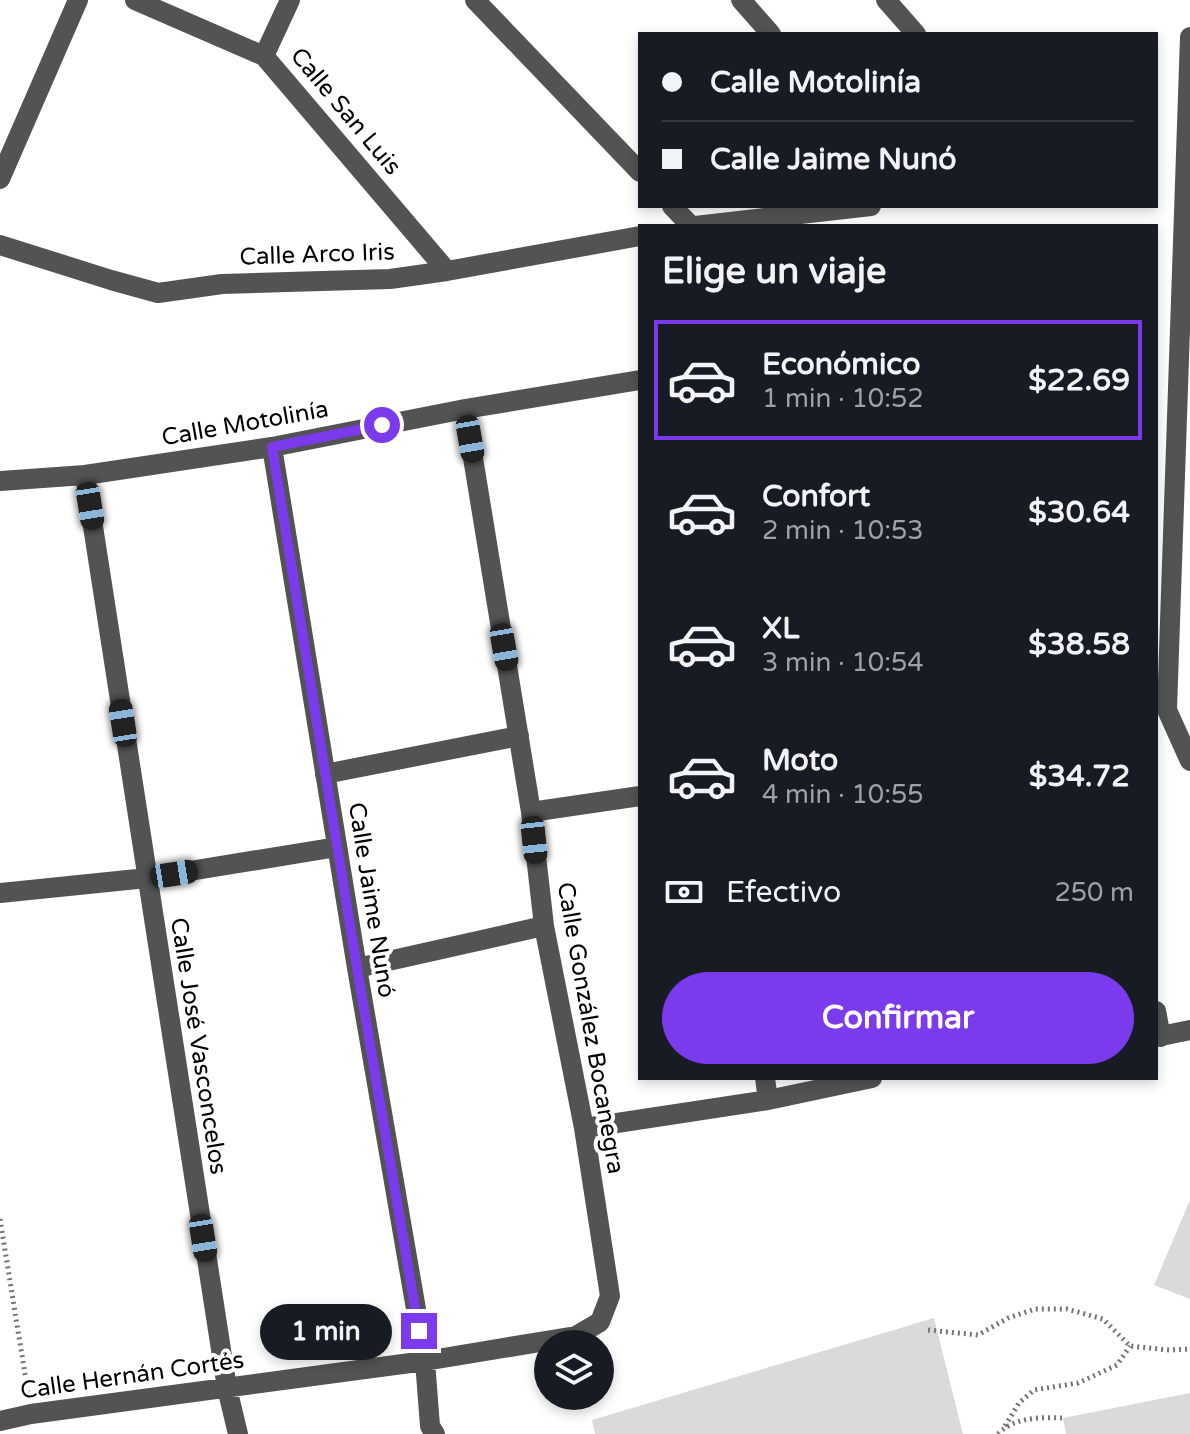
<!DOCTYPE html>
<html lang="es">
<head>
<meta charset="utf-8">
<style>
	body { margin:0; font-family:"Varela Round",sans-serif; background:#20242c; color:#f1f3f6; height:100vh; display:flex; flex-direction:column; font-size:30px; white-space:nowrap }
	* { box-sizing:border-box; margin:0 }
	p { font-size:26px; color:#9ea1a6 }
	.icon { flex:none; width:44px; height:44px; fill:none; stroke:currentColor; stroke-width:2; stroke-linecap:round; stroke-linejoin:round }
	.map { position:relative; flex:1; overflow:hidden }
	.sheet { position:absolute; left:638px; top:224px; width:520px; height:856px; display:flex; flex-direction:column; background:#171b24; border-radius:0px; box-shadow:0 4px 12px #0003 }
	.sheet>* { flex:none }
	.hud { position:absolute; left:638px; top:32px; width:520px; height:176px; border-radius:0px; box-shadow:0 4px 12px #0003; display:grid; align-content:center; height:176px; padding:0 24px; background:#171b24 }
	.tools { position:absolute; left:534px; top:1330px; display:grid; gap:16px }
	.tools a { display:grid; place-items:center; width:80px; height:80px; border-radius:50%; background:#171b24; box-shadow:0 4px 12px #0003; font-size:40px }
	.end { position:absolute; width:36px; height:36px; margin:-18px; border:10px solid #7c3aed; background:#fff; box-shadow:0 0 0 4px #fff }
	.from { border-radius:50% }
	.bubble { position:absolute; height:56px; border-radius:28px; background:#171b24; box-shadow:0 4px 12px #0003; font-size:26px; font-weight:700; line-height:56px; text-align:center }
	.car { position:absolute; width:24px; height:48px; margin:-24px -12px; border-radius:10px; box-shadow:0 0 6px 2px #0007; background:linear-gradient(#222 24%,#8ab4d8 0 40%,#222 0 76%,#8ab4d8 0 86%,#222 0) }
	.hud b { display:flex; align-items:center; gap:28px; height:76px; font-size:30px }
	.hud b+b { border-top:2px solid #363941 }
	.hud i { width:20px; height:20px; background:#f1f3f6 }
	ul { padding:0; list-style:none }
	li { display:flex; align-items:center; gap:24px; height:120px; margin:0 16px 12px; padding:0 8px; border:4px solid transparent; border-radius:0px }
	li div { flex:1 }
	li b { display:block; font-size:30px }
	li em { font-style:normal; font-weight:700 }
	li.selected { border-color:#7c3aed }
	li>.icon { width:72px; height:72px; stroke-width:1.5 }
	h2 { padding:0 24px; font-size:36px; line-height:96px }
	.pay { display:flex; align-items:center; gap:20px; height:88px; padding:0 24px; font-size:30px }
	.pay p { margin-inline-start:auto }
	.primary-button { display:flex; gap:16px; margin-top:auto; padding:16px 24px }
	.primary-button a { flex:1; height:92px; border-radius:48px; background:#7c3aed; color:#fff; font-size:32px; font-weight:700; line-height:92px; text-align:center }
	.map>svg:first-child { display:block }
</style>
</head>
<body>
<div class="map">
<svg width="1190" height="1434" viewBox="0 0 1190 1434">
	<rect width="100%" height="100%" fill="#fff"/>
	<path fill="#dadada" d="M 1190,1200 L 1190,1299 L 1154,1285 Z
		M 934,1318 L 963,1434 L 595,1434 L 592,1420 Z
		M 1190,1393 L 1190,1434 L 1066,1434 L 1063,1418 Z"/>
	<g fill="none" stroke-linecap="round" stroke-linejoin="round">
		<path stroke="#757575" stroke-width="5" stroke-dasharray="2 4" stroke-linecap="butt" d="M 0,1219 L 28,1393
			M 928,1330 L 978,1335 L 1008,1318 L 1035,1309 L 1067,1309 L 1103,1319 L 1130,1346 L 1169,1350 L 1190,1349
			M 1005,1426 L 1019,1403 L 1034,1390 L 1078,1383 L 1117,1365 L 1130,1346
			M 998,1434 C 1014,1417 1041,1417 1063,1418"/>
		<path stroke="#535353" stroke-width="20" d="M 135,0 L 264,56 L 447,271
			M 475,0 L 640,172
			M 741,0 L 771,34
			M 886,0 L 916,34
			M 1190,37 L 1167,710 L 1190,761
			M 264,56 L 290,0
			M 0,179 L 78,0
			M 672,206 L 691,226
			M 695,226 L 871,206
			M 0,245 L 111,280 L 158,293 L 222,284 L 390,279 L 447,271 L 640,236
			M 272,447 L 357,968 L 425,1361 L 430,1426 L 435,1434
			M 85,475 L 227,1388 L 238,1434
			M 0,481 L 85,475 L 272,447 L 465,409 L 640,380
			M 325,774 L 519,736
			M 531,812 L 640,796
			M 0,893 L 147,878 L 337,847
			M 357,968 L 544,926
			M 1156,1011 L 1161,1037
			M 1156,1037 L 1190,1030
			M 765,1078 L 768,1100
			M 584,1128 L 768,1100 L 872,1078
			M 0,1421 L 31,1414 L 425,1361 L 576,1336 L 600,1322 L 610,1296 L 584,1128 L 544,926 L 531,812 L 465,409"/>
	</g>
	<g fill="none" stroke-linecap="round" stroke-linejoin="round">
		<path stroke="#7c3aed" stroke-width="10" d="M 382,425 L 272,447 L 357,968 L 419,1331"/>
	</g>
	<g text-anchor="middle" stroke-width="8" stroke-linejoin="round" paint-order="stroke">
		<g font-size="24" fill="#000" stroke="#fff">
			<text transform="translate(346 111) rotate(50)" y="8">Calle San Luis</text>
			<text transform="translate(317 254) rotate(-2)" y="8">Calle Arco Iris</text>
			<text transform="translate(245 423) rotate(-10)" y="8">Calle Motolinía</text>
			<text transform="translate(372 900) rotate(81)" y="8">Calle Jaime Nunó</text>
			<text transform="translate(591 1028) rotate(80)" y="8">Calle González Bocanegra</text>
			<text transform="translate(199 1046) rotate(81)" y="8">Calle José Vasconcelos</text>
			<text transform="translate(132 1375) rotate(-8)" y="8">Calle Hernán Cortés</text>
		</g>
	</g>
</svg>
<div class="tools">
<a><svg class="icon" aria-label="layers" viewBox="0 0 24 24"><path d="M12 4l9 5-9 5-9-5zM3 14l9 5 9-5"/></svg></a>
</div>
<i class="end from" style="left:382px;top:425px"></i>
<i class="end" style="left:419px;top:1331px"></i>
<div class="bubble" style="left:260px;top:1304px;width:132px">1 min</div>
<i class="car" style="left:470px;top:439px;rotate:170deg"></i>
<i class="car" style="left:90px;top:506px;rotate:171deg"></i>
<i class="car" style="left:504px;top:647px;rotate:170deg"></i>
<i class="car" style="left:123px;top:723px;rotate:351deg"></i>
<i class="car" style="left:534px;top:840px;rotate:174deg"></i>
<i class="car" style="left:174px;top:874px;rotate:81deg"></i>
<i class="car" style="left:203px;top:1238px;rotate:171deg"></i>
<div class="hud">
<b><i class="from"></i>Calle Motolinía</b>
<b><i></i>Calle Jaime Nunó</b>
</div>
<section class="sheet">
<h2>Elige un viaje</h2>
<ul>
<li class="selected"><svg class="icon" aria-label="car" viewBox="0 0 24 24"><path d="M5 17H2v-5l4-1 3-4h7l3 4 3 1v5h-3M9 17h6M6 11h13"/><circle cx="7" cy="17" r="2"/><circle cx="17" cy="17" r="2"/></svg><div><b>Económico</b><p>1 min · 10:52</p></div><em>$22.69</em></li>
<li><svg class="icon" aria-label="car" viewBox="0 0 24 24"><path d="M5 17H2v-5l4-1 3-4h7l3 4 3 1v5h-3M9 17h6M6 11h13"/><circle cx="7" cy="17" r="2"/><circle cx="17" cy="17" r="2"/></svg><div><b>Confort</b><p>2 min · 10:53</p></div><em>$30.64</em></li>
<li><svg class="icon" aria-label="car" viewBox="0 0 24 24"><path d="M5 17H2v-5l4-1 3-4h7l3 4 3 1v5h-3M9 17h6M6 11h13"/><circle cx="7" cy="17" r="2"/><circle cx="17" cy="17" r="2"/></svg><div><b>XL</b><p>3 min · 10:54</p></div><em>$38.58</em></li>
<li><svg class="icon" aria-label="car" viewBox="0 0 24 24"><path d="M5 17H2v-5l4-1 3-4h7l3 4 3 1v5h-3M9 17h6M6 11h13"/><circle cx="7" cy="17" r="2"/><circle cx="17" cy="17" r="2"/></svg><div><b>Moto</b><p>4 min · 10:55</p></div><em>$34.72</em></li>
</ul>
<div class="pay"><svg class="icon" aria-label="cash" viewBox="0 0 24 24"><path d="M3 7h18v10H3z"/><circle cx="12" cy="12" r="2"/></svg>Efectivo<p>250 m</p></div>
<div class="primary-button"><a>Confirmar</a></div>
</section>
</div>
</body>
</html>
